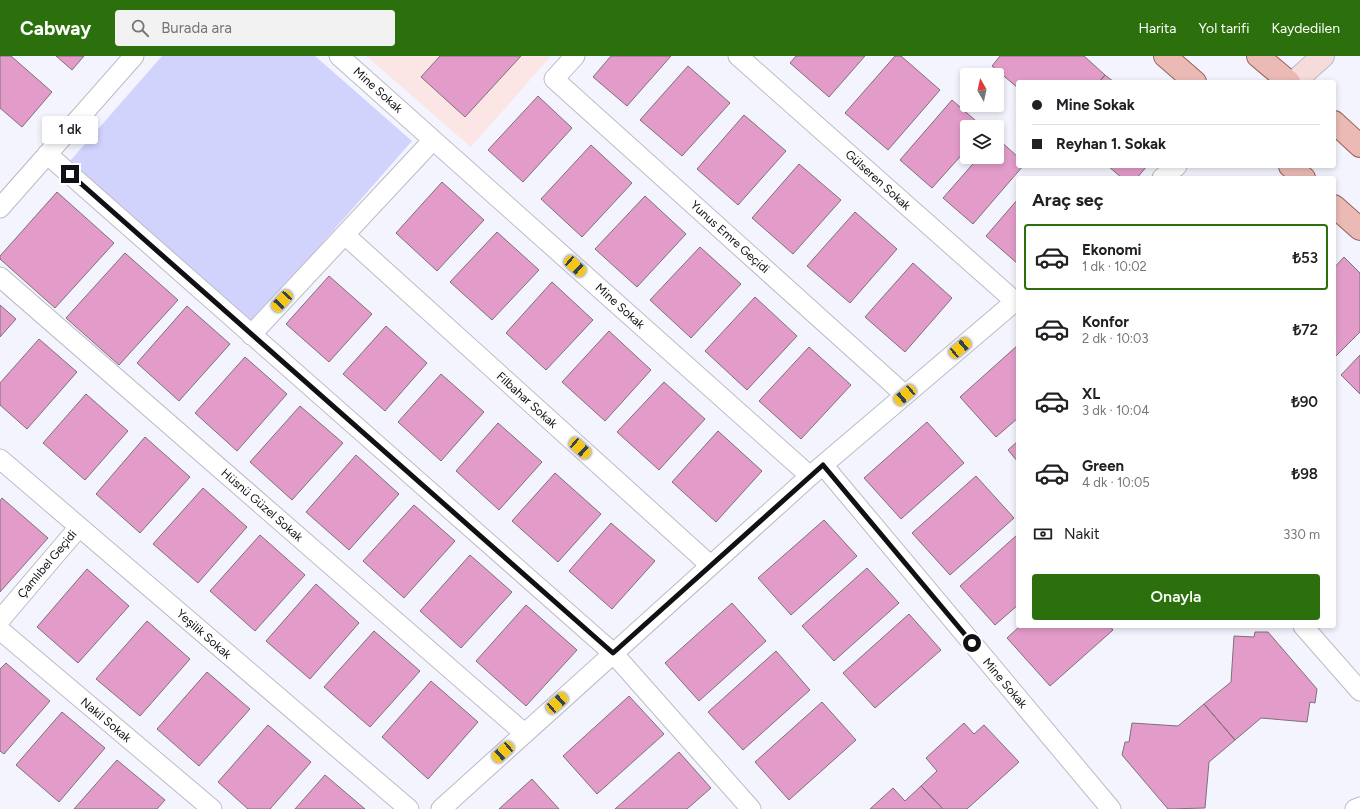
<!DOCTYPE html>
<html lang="tr">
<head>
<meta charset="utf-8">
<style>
	body { margin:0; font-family:Figtree,sans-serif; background:#f2f2f2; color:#202124; height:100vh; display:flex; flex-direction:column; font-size:15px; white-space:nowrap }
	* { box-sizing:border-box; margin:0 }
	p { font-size:13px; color:#757577 }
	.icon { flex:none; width:22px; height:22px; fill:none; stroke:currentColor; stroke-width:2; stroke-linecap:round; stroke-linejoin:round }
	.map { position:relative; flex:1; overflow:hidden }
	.drawer { position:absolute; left:1016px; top:120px; width:320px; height:452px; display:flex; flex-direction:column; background:#fff; border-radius:4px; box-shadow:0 2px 6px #0003 }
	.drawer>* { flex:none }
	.banner { position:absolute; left:1016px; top:24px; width:320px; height:88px; border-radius:4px; box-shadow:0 2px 6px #0003; display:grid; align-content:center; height:88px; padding:0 16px; background:#fff }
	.needle { width:26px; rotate:351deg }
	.controls { position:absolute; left:960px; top:12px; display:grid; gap:8px }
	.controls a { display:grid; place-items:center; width:44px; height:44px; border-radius:4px; background:#fff; box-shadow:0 2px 6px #0003; font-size:20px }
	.end { position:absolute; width:18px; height:18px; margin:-9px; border:5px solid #111115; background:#fff; box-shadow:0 0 0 2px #fff }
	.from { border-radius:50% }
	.bubble { position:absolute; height:28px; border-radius:4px; background:#fff; box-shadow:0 2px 6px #0003; font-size:13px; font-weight:600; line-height:28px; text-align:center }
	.car { position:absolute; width:12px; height:24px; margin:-12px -6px; border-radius:5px; box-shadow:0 0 3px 1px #0007; background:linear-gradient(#f5c518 24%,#345 0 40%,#f5c518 0 76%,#345 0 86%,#f5c518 0) }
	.banner b { display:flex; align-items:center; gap:14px; height:38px; font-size:15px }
	.banner b+b { border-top:1px solid #e0e0e0 }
	.banner i { width:10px; height:10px; background:#202124 }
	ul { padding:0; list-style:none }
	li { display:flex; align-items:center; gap:12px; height:66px; margin:0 8px 6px; padding:0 8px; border:2px solid transparent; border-radius:4px }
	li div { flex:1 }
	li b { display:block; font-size:15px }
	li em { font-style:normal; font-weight:600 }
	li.selected { border-color:#2c700d }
	li>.icon { width:36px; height:36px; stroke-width:1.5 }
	h2 { padding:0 16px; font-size:18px; line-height:48px }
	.pay { display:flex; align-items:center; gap:10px; height:44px; padding:0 16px; font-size:15px }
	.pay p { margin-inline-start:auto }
	.button { display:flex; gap:8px; margin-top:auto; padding:8px 16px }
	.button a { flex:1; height:46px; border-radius:4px; background:#2c700d; color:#fff; font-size:16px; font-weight:600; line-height:46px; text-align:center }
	header { display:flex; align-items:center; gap:24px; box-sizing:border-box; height:56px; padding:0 20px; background:#2c700d; color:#fff }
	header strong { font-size:19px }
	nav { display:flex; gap:22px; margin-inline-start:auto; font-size:14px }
	.search { width:280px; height:36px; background:#f2f2f2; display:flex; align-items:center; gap:10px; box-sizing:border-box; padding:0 14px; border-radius:4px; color:#757577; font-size:15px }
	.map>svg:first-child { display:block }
</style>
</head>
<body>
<header>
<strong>Cabway</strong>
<div class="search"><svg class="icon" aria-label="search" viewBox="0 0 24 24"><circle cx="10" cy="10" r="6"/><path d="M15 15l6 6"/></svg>Burada ara</div>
<nav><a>Harita</a><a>Yol tarifi</a><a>Kaydedilen</a></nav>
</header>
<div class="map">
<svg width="1360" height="753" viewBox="0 0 1360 753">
	<rect width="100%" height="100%" fill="#f4f4fe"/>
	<path fill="#fbe6e5" d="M 366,0 L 551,0 L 471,91 Z"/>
	<path fill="#d2d3fc" d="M 162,0 L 315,0 L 412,85 L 253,266 L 70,105 Z"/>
	<path fill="#e39cca" stroke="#7c7177" d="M 0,0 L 11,0 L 52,36 L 22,71 L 0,52 Z
		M 56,0 L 84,0 L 72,14 Z
		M 440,0 L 521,0 L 465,61 L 421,21 Z
		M 611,0 L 671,0 L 627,50 L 593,21 Z
		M 796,0 L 865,0 L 829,41 L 790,7 Z
		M 895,0 L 901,0 L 940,34 L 888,94 L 845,57 Z
		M 1000,0 L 1084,0 L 1105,19 L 1099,26 L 1018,26 L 1018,32 L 992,10 Z
		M 688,10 L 730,47 L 682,100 L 640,64 Z
		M 1105,19 L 1114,26 L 1099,26 Z
		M 538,40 L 572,72 L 523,126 L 488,94 Z
		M 952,44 L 983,71 L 967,71 L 967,93 L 932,132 L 900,104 Z
		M 744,59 L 786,95 L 738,149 L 697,113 Z
		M 997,82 L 1018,101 L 1018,110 L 1023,110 L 973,168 L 943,142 L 979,101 L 997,101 Z
		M 591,89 L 632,127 L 582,181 L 541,143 Z
		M 799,108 L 841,144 L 793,198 L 752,162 Z
		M 1108,110 L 1147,110 L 1137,122 L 1122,122 Z
		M 442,126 L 484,164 L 437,215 L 396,177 Z
		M 57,136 L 114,187 L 55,252 L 0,203 L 0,200 Z
		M 645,140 L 686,178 L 637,231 L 595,193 Z
		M 1018,143 L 1018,208 L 986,180 Z
		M 855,156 L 897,193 L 850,247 L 807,210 Z
		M 497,176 L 539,214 L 492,264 L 450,226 Z
		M 700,191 L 741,228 L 691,282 L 650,244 Z
		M 125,197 L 178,244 L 119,309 L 66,262 Z
		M 1344,201 L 1360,217 L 1360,276 L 1334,302 L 1334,212 Z
		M 913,207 L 952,242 L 905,296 L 865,261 Z
		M 329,220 L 372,258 L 329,306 L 286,268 Z
		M 552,226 L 593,264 L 546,314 L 506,277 Z
		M 755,241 L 797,280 L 747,334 L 705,295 Z
		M 0,249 L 16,263 L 0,281 Z
		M 187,250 L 230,288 L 179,345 L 137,307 Z
		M 386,270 L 427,307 L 385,355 L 343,318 Z
		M 609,275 L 651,314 L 605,365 L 562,326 Z
		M 39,283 L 77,316 L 27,373 L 0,349 L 0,327 Z
		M 1018,289 L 1018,362 L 996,381 L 960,341 Z
		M 809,291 L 851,329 L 801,383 L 759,345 Z
		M 1360,299 L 1360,338 L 1341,319 Z
		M 245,301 L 287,338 L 237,395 L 195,357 Z
		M 441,318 L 484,356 L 441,405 L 398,366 Z
		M 664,326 L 705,363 L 659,414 L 617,376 Z
		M 86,338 L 128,375 L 85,424 L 43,387 Z
		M 300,350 L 343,387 L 292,444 L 250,406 Z
		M 927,366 L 964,407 L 901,463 L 864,422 Z
		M 498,367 L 542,406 L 499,454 L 456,415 Z
		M 718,375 L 762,415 L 716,466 L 672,426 Z
		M 145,381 L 190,421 L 140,477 L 96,438 Z
		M 1018,385 L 1018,406 L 1008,394 Z
		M 356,399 L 399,438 L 349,494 L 306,456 Z
		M 555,417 L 601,458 L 558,506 L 512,465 Z
		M 976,420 L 1014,462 L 950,519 L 912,477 Z
		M 203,432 L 247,471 L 198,527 L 153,488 Z
		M 2,442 L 48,482 L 0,536 L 0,445 Z
		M 414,449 L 455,485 L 404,542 L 363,505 Z
		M 824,464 L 857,500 L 791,559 L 758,522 Z
		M 611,467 L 655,505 L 612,553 L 569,515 Z
		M 260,479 L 305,519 L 255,575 L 210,535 Z
		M 1017,479 L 1018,549 L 995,569 L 960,530 Z
		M 470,499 L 512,536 L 461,592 L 420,555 Z
		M 867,512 L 899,547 L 834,605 L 802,570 Z
		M 87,513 L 129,550 L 78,607 L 37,571 Z
		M 316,528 L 359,567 L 310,623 L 266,585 Z
		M 732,547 L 766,585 L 699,645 L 665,607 Z
		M 526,549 L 577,594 L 526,650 L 476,605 Z
		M 909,558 L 941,594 L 875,652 L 843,617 Z
		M 147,565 L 190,603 L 140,660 L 96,623 Z
		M 1020,570 L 1110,570 L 1113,574 L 1050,630 L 1007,582 Z
		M 374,575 L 420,615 L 370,671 L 324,631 Z
		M 1255,576 L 1268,576 L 1317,633 L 1315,647 L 1310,646 L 1307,666 L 1261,662 L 1235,684 L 1204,648 L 1231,626 L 1234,580 L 1254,581 Z
		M 776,595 L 810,634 L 743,694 L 708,656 Z
		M 6,607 L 50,645 L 4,698 L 0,695 L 0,613 Z
		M 207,616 L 250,653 L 199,710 L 157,673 Z
		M 431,625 L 478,666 L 428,723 L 382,681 Z
		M 629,640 L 664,678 L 597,738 L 563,700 Z
		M 822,646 L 856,684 L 789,744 L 755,706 Z
		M 1204,648 L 1235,684 L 1209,706 L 1205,752 L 1168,753 L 1122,699 L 1125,686 L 1129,686 L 1132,667 L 1178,670 Z
		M 62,656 L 105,692 L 59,746 L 16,709 Z
		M 964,667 L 974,678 L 984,669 L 1019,706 L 967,753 L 943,753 L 921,730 L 937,715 L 926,702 Z
		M 268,669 L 311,706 L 270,753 L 248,753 L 218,726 Z
		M 679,696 L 711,732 L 687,753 L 615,753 Z
		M 117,704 L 165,744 L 157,753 L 74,753 Z
		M 325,719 L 365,753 L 295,753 Z
		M 532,723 L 559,753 L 499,753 Z
		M 921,730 L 943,753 L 870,753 L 893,732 L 905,745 Z"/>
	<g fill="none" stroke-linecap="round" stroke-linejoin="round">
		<defs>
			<path id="street" d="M 339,0 L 810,420
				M 575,0 L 554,23 L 905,339
				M 738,0 L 1018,248
				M 47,98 L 613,597 L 751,753
				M 1162,122 L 1177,110
				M 0,152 L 134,0
				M 345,179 L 710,509
				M 0,221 L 524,677
				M 251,279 L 433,84
				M 0,403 L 409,753
				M 823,409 L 1111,753
				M 0,564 L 79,471
				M 1303,570 L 1360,635
				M 0,574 L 212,753
				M 441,753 L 810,420 L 1018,243
				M 1355,753 L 1360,751"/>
			<path id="secondary" d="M 1294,26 L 1323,0"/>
			<path id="primary" d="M 1165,0 L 1195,26
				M 1258,0 L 1289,26
				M 1334,66 L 1360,90
				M 1290,110 L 1304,122
				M 1334,150 L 1360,173"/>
		</defs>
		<use href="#street" stroke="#babbc7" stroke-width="21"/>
		<use href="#secondary" stroke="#babbc7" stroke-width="24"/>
		<use href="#primary" stroke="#96615c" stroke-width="24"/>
		<use href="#street" stroke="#fff" stroke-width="19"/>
		<use href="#secondary" stroke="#f5dcda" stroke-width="22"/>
		<use href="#primary" stroke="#ebbab5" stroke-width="22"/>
	</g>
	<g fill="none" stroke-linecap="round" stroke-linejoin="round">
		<path stroke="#111115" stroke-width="5" d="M 70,118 L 613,597 L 823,409 L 972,587"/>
	</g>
	<g text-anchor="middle" stroke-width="3" stroke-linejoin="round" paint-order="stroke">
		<g font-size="12" fill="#111115" stroke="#fff">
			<text transform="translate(378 34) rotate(42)" y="4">Mine Sokak</text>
			<text transform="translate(878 124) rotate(42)" y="4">Gülseren Sokak</text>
			<text transform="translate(730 181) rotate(42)" y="4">Yunus Emre Geçidi</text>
			<text transform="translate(620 250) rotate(42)" y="4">Mine Sokak</text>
			<text transform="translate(527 344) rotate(42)" y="4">Filbahar Sokak</text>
			<text transform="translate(262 449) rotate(41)" y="4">Hüsnü Güzel Sokak</text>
			<text transform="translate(47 508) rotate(-50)" y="4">Çamlıbel Geçidi</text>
			<text transform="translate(204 578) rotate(41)" y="4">Yeşilik Sokak</text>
			<text transform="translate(1005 627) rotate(50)" y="4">Mine Sokak</text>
			<text transform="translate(106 664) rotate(40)" y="4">Nakil Sokak</text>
		</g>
	</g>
</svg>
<div class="controls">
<a><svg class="needle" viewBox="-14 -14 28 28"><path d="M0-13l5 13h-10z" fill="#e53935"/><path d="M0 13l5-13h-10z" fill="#757577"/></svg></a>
<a><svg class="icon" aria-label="layers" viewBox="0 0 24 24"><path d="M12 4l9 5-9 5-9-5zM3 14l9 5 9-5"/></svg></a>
</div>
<i class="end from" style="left:972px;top:587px"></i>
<i class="end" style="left:70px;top:118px"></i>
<div class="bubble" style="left:42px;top:60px;width:56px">1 dk</div>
<i class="car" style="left:575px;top:210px;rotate:132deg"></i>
<i class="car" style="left:282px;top:245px;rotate:223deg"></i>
<i class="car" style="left:960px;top:292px;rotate:50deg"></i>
<i class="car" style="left:905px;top:339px;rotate:230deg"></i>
<i class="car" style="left:580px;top:392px;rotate:132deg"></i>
<i class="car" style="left:557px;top:647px;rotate:48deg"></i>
<i class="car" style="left:503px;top:696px;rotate:228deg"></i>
<div class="banner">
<b><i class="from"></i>Mine Sokak</b>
<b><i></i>Reyhan 1. Sokak</b>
</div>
<section class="drawer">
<h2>Araç seç</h2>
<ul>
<li class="selected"><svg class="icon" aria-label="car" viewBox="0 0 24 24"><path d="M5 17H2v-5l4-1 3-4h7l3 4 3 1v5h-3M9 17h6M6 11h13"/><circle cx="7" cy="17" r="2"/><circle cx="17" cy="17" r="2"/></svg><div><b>Ekonomi</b><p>1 dk · 10:02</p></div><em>₺53</em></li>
<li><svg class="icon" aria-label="car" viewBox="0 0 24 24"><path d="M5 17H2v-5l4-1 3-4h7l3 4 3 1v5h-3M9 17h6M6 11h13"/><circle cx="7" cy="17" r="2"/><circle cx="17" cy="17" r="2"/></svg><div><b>Konfor</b><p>2 dk · 10:03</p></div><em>₺72</em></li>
<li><svg class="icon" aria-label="car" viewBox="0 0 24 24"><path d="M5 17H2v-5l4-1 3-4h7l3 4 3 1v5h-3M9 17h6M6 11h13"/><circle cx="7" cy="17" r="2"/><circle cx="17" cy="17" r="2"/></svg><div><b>XL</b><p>3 dk · 10:04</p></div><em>₺90</em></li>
<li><svg class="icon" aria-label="car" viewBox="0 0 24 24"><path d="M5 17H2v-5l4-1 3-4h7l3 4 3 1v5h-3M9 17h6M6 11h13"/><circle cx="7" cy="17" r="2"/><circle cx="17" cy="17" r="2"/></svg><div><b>Green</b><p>4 dk · 10:05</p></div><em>₺98</em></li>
</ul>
<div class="pay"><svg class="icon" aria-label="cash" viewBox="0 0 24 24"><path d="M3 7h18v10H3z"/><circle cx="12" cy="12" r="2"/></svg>Nakit<p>330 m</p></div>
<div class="button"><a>Onayla</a></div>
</section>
</div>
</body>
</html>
